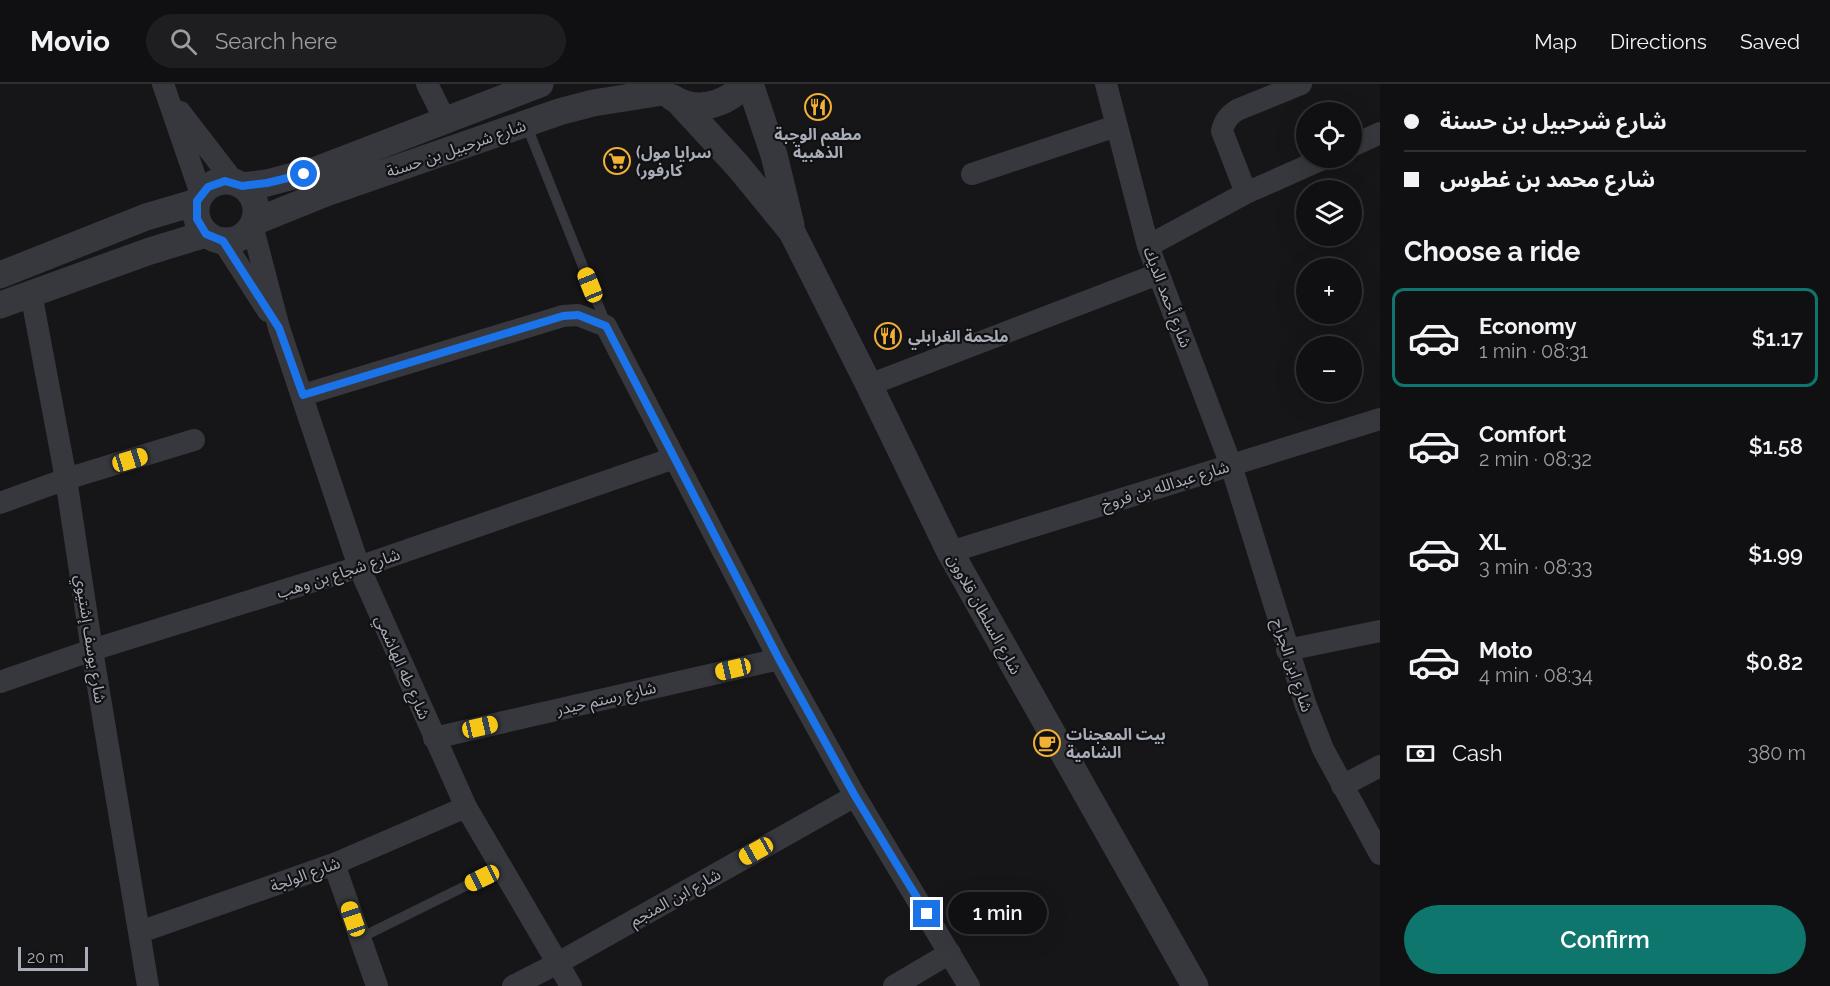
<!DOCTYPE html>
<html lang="en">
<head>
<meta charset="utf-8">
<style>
	body { margin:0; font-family:Raleway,"Noto Sans Arabic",sans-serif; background:#1e1e20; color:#f1f3f6; height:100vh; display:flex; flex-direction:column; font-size:22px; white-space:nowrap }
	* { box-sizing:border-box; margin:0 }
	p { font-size:20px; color:#9c9d9f }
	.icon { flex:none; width:33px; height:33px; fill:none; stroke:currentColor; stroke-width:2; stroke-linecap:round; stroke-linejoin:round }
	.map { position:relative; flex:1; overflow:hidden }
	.panel { display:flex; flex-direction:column; background:#101012; width:450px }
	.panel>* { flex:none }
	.hud { display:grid; align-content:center; height:132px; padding:0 24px; background:#101012 }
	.controls { position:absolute; left:1296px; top:18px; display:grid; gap:12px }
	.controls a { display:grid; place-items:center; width:66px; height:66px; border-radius:50%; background:#101012; box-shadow:0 6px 24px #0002,0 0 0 2px #303032; font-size:30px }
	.scale { position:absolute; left:18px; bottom:15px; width:70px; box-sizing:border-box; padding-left:6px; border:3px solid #a8adb8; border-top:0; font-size:16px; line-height:21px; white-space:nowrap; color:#a8adb8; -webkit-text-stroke:4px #111113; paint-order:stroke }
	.end { position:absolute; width:27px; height:27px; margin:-14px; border:8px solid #1a73e8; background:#fff; box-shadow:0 0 0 3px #fff }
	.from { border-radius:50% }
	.bubble { position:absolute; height:42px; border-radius:21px; background:#101012; box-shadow:0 6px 24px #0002,0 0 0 2px #303032; font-size:20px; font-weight:600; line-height:42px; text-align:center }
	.car { position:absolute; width:18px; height:36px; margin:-18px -9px; border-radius:8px; box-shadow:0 0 4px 2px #0007; background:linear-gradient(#f5c518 24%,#345 0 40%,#f5c518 0 76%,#345 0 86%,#f5c518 0) }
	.hud b { display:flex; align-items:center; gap:21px; height:57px; font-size:22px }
	.hud b+b { border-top:2px solid #303032 }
	.hud i { width:15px; height:15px; background:#f1f3f6 }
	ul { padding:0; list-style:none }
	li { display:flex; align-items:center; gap:18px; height:99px; margin:0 12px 9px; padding:0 12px; border:3px solid transparent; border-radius:12px }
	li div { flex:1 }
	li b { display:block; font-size:22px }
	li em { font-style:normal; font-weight:600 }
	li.selected { border-color:#0f766e }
	li>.icon { width:54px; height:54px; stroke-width:1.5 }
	h2 { padding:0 24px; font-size:27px; line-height:72px }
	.pay { display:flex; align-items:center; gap:15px; height:66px; padding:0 24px; font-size:22px }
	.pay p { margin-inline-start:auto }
	.primary-button { display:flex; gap:12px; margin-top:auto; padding:12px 24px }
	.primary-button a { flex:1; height:69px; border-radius:36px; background:#0f766e; color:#fff; font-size:24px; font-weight:600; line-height:69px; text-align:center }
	header { display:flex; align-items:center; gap:36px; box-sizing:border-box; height:84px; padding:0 30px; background:#101012; border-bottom:2px solid #303032 }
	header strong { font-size:28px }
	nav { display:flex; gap:33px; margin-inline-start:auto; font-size:21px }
	.search { width:420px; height:54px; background:#1e1e20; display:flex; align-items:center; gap:15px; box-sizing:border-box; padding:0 21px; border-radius:33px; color:#9c9d9f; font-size:22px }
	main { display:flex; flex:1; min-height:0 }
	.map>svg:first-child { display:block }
</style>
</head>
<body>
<header>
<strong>Movio</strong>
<div class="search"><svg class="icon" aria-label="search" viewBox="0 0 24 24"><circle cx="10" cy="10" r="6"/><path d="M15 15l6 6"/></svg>Search here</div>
<nav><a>Map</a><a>Directions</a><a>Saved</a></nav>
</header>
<main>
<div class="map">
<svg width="1380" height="902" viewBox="0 0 1380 902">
	<rect width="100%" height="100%" fill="#161618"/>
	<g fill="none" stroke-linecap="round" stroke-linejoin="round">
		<path stroke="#37383d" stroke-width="10" d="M 526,40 L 606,240
			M 360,854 L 502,784"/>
		<path stroke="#37383d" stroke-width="22" d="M 163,0 L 201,110
			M 427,0 L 445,36
			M 1106,0 L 1148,162 L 1231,381 L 1305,619 L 1323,665 L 1380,770
			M 180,28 L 234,98
			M 1352,62 L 1380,49
			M 972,90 L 1116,42
			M 1246,109 L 1222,47 C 1224,37 1229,31 1237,26 L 1301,0
			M 252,141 L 279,244 L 359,483 L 466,723 L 571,902
			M 223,157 L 268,227
			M 1148,162 L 1246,109 L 1325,74
			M 31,209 L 66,395 L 92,566 L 148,902
			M 869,301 L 1158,190
			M 303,311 L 563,232 L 578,231 L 606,242 L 779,575 L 855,712 L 969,902
			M 0,419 L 66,395 L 194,356
			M 950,468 L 1380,335
			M 1287,566 L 1380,547
			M 0,598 L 92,566 L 359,483 L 674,374
			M 434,654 L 779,575
			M 1342,702 L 1380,682
			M 334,780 L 377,902
			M 140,848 L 334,780 L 466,723
			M 513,902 L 558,879 L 855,712
			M 894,902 L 950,869"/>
		<path stroke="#37383d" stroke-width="27" d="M 750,0 L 774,71 L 791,141
			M 673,14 C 698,30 727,20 745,0
			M 679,18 L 738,82 L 792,148 L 869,301 L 950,468 L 1195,902
			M196 127a30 30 0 1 1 60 0a30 30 0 1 1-60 0Z
			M 242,102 L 267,99 L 316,86 L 540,0
			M 254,138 L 326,109 L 559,28 L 593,19 L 663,8
			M 0,191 L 146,133 L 197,118
			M 0,221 L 150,167 L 206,150"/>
	</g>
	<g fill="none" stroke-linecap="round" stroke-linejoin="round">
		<path stroke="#1a73e8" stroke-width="8" d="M 304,90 L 267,99 L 242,102 L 225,97 L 208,103 L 197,117 L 197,135 L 206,150 L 223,157 L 279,244 L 303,311 L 563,232 L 578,231 L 606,242 L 779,575 L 855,712 L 927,830"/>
	</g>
	<defs>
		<symbol id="restaurant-ring" viewBox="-11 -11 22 22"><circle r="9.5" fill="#111113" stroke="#f2b134" stroke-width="1.5"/><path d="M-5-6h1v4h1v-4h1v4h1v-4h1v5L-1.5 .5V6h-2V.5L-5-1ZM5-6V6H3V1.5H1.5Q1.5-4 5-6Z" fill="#f2b134"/></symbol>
		<symbol id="supermarket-ring" viewBox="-11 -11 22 22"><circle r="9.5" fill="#111113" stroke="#f2b134" stroke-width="1.5"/><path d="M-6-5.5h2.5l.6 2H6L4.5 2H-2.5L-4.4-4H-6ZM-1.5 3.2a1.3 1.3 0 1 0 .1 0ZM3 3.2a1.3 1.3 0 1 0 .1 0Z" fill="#f2b134"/></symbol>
		<symbol id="cafe-ring" viewBox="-11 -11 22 22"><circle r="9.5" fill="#111113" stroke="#f2b134" stroke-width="1.5"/><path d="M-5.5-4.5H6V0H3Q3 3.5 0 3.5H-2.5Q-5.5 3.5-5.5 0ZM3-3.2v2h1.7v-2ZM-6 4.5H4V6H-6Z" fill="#f2b134"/></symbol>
	</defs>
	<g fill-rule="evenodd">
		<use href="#restaurant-ring" x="803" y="8" width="30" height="30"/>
		<use href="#supermarket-ring" x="602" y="62" width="30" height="30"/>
		<use href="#restaurant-ring" x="873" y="237" width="30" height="30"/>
		<use href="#cafe-ring" x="1032" y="644" width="30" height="30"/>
	</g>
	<g text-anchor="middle" stroke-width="4.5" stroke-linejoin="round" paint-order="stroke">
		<g font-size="16" font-weight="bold" fill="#a8adb8" stroke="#111113" text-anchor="start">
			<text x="818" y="56" text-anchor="middle">مطعم الوجبة<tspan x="818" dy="18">الذهبية</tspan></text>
			<text x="636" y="74">(سرايا مول<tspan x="636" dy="18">(كارفور</tspan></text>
			<text x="908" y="258">ملحمة الغرابلي</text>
			<text x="1066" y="656">بيت المعجنات<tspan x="1066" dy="18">الشامية</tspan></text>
		</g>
		<g font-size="16" fill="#a8adb8" stroke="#111113">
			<text transform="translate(456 64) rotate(-19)" y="6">شارع شرحبيل بن حسنة</text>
			<text transform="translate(1168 213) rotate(69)" y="6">شارع أحمد الديك</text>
			<text transform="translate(1165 401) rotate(-17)" y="6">شارع عبدالله بن فروخ</text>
			<text transform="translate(338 489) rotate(-18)" y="6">شارع شجاع بن وهب</text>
			<text transform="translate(985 530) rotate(61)" y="6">شارع السلطان قلاوون</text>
			<text transform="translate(91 555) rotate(81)" y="6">شارع يوسف إشتيوي</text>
			<text transform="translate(1293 581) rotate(72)" y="6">شارع ابن الجراح</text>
			<text transform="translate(403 583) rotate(66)" y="6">شارع طه الهاشمي</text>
			<text transform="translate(606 614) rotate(-13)" y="6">شارع رستم حيدر</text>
			<text transform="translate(305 790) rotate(-20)" y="6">شارع الولجة</text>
			<text transform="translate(675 813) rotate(-29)" y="6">شارع ابن المنجم</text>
		</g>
	</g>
</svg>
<div class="controls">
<a><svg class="icon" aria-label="locate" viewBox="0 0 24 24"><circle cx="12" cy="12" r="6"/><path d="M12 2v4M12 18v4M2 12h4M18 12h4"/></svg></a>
<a><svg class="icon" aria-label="layers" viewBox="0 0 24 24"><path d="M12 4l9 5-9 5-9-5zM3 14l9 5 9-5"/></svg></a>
<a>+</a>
<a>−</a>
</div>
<div class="scale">20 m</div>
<i class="end from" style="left:304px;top:90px"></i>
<i class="end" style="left:927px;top:830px"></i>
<div class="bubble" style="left:948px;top:808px;width:99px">1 min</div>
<i class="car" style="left:590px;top:201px;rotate:338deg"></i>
<i class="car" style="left:130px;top:376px;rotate:73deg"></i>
<i class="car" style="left:733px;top:585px;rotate:257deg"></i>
<i class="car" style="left:480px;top:643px;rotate:77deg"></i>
<i class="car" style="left:756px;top:767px;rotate:241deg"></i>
<i class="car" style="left:482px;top:794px;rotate:244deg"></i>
<i class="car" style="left:353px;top:835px;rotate:341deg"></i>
</div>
<section class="panel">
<div class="hud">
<b><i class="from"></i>شارع شرحبيل بن حسنة</b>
<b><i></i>شارع محمد بن غطوس</b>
</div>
<h2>Choose a ride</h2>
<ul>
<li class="selected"><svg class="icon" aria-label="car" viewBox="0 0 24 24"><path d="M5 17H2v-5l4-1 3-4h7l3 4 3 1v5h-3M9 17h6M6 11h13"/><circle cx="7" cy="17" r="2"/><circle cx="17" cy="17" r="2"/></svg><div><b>Economy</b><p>1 min · 08:31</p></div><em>$1.17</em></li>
<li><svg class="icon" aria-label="car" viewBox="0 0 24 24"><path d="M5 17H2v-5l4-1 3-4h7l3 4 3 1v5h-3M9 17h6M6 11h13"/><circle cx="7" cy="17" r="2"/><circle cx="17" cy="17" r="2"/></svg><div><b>Comfort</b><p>2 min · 08:32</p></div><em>$1.58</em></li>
<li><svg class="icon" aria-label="car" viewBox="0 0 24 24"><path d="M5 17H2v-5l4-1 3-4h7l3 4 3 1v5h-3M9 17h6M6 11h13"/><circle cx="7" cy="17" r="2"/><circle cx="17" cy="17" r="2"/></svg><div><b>XL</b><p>3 min · 08:33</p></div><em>$1.99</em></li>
<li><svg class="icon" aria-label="car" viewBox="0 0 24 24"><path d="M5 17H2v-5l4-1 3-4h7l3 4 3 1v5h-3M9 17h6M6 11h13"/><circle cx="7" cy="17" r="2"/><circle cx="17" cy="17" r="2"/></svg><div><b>Moto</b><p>4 min · 08:34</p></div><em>$0.82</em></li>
</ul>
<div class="pay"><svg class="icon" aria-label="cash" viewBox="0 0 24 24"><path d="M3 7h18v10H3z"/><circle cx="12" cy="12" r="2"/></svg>Cash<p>380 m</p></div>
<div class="primary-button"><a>Confirm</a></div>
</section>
</main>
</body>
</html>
